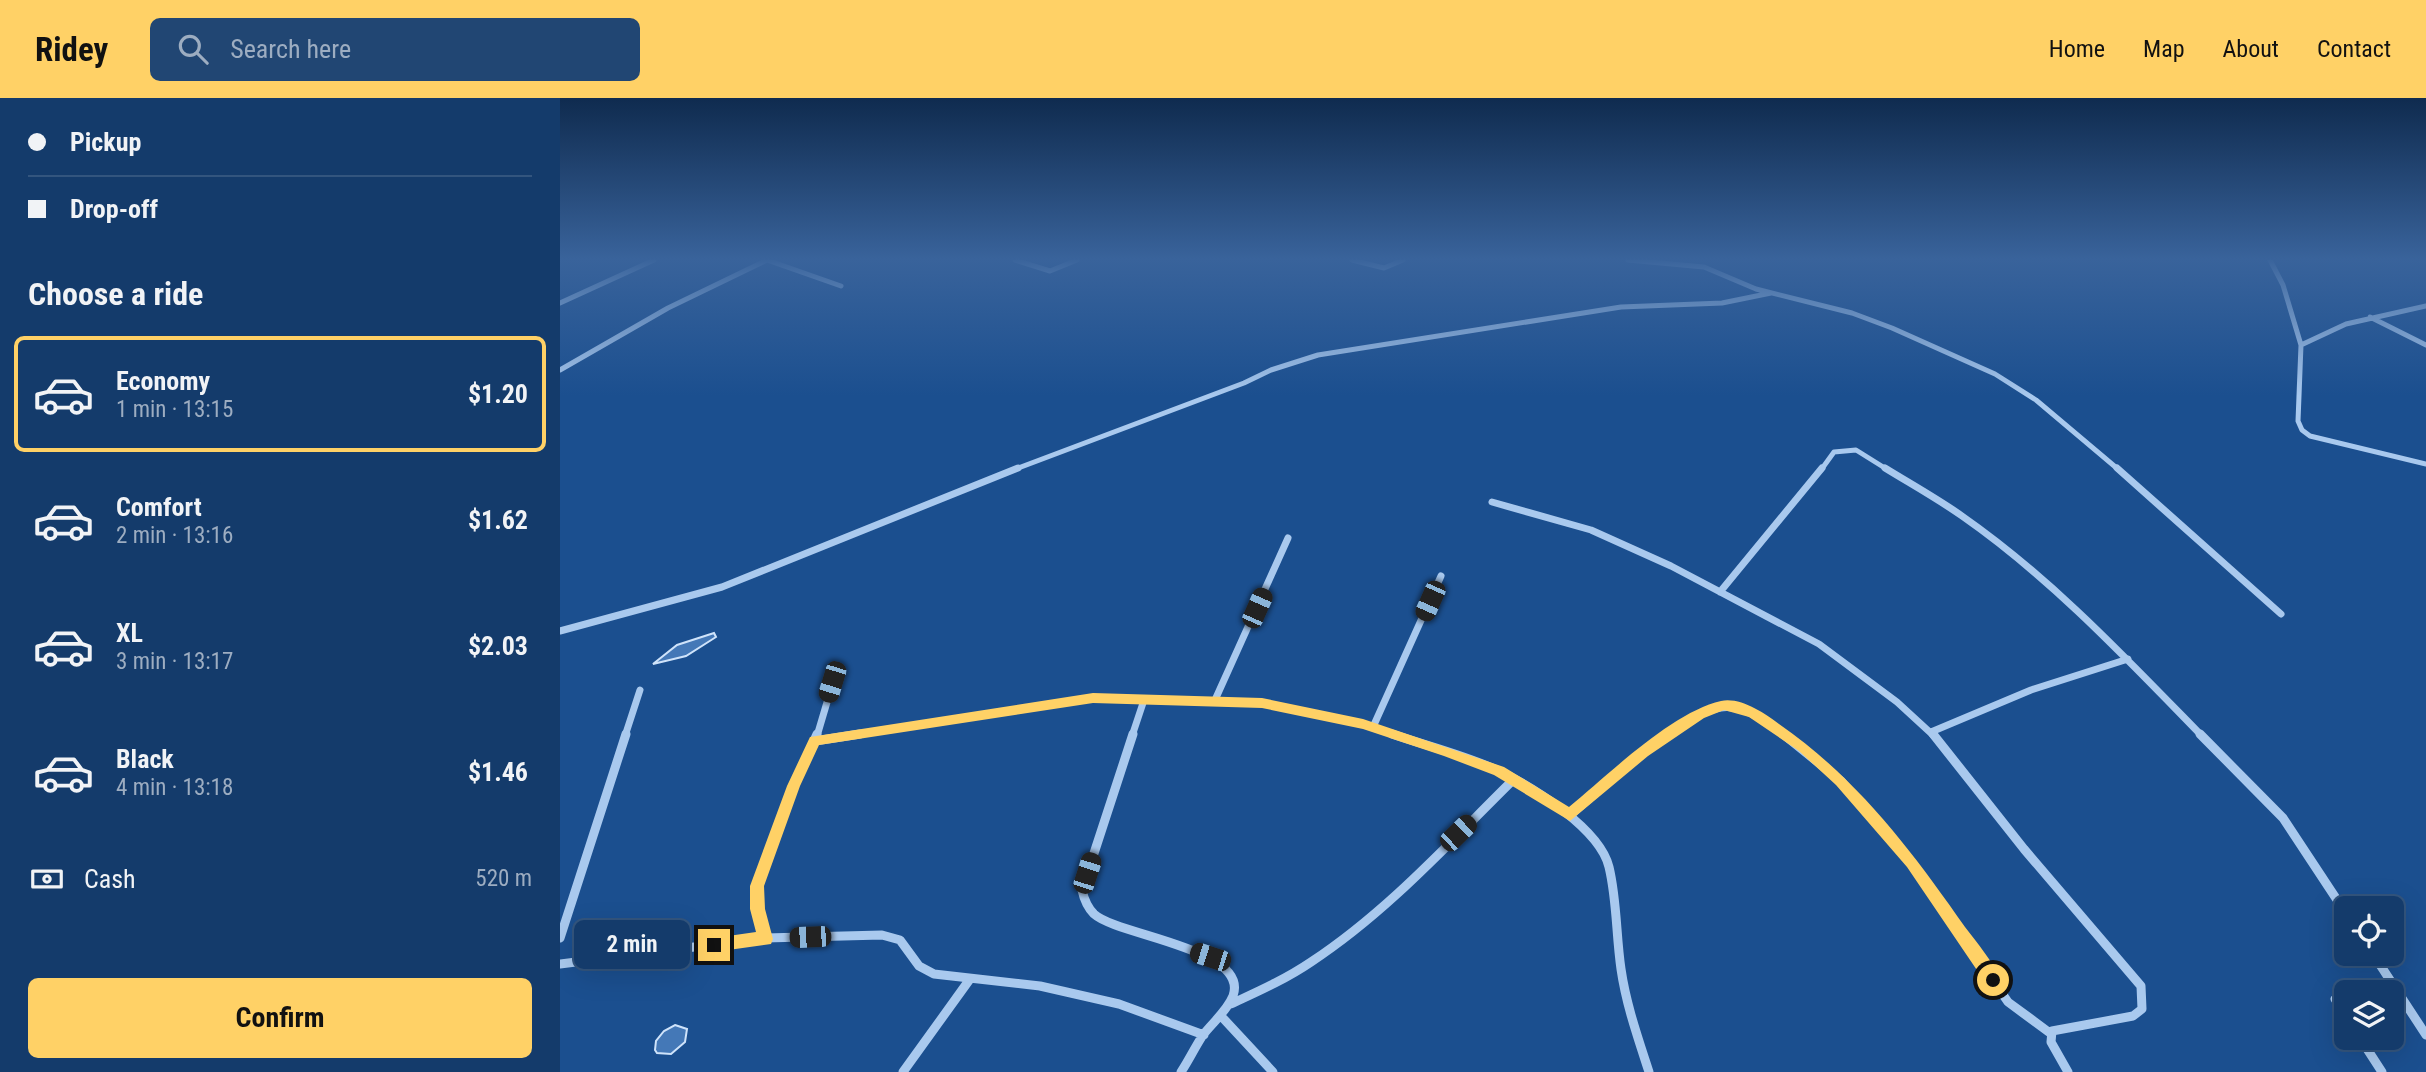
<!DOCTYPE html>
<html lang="en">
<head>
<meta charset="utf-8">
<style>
	body { margin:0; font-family:"Roboto Condensed",sans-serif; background:#214673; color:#f1f3f6; height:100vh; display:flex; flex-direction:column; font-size:26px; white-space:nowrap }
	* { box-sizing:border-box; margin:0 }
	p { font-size:23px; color:#9dadc1 }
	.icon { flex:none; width:38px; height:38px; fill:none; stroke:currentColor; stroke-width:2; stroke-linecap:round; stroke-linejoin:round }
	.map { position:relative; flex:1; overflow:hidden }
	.sheet { display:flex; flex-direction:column; background:#143b6b; width:560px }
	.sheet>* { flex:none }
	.guide { display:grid; align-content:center; height:154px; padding:0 28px; background:#143b6b }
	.tools { position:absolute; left:1774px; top:798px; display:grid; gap:14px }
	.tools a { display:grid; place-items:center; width:70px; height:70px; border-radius:10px; background:#143b6b; box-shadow:0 7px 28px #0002,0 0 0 2px #33557e; font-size:35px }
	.end { position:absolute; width:32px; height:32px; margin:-16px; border:9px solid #ffd166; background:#111; box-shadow:0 0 0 4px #111 }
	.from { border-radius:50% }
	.bubble { position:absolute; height:49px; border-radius:10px; background:#143b6b; box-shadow:0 7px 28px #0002,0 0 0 2px #33557e; font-size:23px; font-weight:700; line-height:49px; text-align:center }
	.car { position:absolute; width:21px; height:42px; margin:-21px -10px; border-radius:9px; box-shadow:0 0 5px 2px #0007; background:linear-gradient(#222 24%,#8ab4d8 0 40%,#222 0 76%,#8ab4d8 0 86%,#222 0) }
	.guide b { display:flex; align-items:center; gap:24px; height:66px; font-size:26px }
	.guide b+b { border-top:2px solid #33557e }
	.guide i { width:18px; height:18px; background:#f1f3f6 }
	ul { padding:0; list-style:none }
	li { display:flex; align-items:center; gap:21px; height:116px; margin:0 14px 10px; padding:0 14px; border:4px solid transparent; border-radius:10px }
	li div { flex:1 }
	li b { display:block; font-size:26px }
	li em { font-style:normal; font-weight:700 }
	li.on { border-color:#ffd166 }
	li>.icon { width:63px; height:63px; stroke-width:1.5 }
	h2 { padding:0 28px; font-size:32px; line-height:84px }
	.pay { display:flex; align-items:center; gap:18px; height:77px; padding:0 28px; font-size:26px }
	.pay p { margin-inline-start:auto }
	.cta { display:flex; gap:14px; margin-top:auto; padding:14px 28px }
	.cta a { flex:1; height:80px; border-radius:10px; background:#ffd166; color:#111; font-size:28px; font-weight:700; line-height:80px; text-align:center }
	header { display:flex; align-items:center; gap:42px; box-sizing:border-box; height:98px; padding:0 35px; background:#ffd166; color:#111 }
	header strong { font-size:33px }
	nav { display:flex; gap:38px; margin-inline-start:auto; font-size:24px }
	.search { width:490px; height:63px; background:#214673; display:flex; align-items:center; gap:18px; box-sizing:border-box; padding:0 24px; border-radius:10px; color:#9dadc1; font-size:26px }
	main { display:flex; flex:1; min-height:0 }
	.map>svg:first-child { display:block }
</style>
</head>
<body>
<header>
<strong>Ridey</strong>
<div class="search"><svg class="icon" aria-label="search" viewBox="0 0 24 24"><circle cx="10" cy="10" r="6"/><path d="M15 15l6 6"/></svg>Search here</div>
<nav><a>Home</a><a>Map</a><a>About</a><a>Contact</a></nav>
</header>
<main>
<section class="sheet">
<div class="guide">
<b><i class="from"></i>Pickup</b>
<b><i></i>Drop-off</b>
</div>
<h2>Choose a ride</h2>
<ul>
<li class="on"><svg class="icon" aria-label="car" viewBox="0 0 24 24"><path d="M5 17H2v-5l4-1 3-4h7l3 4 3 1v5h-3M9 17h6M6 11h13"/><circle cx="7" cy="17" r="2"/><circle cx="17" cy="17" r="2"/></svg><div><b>Economy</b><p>1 min · 13:15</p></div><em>$1.20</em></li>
<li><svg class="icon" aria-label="car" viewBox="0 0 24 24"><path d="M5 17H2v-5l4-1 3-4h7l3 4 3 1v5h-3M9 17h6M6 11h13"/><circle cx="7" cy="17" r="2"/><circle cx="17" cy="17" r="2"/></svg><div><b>Comfort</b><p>2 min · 13:16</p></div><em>$1.62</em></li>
<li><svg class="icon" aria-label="car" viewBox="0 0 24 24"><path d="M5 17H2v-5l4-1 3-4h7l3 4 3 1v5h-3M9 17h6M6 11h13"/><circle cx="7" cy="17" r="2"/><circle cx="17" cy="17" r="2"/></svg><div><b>XL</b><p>3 min · 13:17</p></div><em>$2.03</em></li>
<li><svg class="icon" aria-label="car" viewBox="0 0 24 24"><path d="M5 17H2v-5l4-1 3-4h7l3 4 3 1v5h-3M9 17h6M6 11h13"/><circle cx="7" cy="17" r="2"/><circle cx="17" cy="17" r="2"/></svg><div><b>Black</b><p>4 min · 13:18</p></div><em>$1.46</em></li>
</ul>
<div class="pay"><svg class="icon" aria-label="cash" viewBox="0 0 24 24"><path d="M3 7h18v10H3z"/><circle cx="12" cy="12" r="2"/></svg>Cash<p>520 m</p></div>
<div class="cta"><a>Confirm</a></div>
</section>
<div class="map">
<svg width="1866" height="974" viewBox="0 0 1866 974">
	<rect width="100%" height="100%" fill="#1b4f8f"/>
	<path fill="#4478b7" stroke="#cfe3fa" stroke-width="2" d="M 154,535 L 156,539 L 126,558 L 93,566 L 117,547 Z
		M 115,927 L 127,931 L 125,944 L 111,956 L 97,955 L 95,952 L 96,943 L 104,933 Z"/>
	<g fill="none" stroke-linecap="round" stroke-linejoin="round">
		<path stroke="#a9c9ee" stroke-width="5" d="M 207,162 L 281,188
			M 455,162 L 490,173 L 517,162
			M 792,162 L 824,170 L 843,162
			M 1068,162 L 1144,169 L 1196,191 L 1292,215 L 1332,230 L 1435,276 L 1476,302 L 1559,372
			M 1710,162 L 1723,187 L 1741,247
			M 0,205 L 94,162
			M 1866,208 L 1786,226 L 1741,247 L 1738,323 L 1742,332 L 1750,338 L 1866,366
			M 1810,219 L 1866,247
			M 0,272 L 108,210 L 207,162
			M 453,372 L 684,285 L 711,272 L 758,257 L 1061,209 L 1162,205 L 1211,195
			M 1261,372 L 1274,354 L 1296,352 L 1328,372"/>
		<path stroke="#a9c9ee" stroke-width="7" d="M 1325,370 C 1351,386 1378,401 1402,418 C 1491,480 1567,561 1642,638
			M 1557,370 L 1721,516
			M 932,404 L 1031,432 L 1111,468 L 1259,546 L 1337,604 L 1374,638
			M 1160,494 L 1262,370
			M 0,533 L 162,489 L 458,370
			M 655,602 L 728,440
			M 813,629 L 881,478
			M 1371,634 L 1471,592 L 1568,561
			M 65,638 L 80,592
			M 257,638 L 273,584
			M 288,638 L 533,600 L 702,605 L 803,626 L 837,638
			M 572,638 L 584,602
			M 1107,638 C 1162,601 1171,599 1226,638"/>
		<path stroke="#a9c9ee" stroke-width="9" d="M 573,636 L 522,792 C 524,801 527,809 534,816 C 558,838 690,850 673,898 C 667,913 653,924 643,937 C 635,949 629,962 621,974
			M 832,636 C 867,648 905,657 939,673 C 973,689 1040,731 1049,769 C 1057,802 1056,837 1061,871 C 1066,906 1078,940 1089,974
			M 1223,636 L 1281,683 L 1352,765 L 1448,904 L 1490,935
			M 1373,636 L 1464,751 L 1581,888 L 1582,911 L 1573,918 L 1492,933 L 1491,944 L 1508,974
			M 1640,636 L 1723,720 L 1787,817
			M 255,643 L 300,636
			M 1010,717 L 1083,654 L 1109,636
			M 0,840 L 66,636
			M 205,840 L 197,811 L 197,788 L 233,689 L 257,636
			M 1813,856 L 1866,937
			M 0,866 L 205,840 L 322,837 L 340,842 L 359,868 L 374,876 L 480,888 L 559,906 L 644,937
			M 1775,901 L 1787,919
			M 671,906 C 699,893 726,881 751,864 C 827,814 889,745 953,682
			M 661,918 L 713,974
			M 1800,940 L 1822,974
			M 343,974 L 410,881"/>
	</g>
	<linearGradient id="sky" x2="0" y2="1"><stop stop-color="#0f2b4f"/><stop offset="0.54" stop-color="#39639b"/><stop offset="1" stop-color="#39639b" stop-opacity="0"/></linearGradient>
	<rect width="1866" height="298" fill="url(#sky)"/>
	<path fill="#ffd166" d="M 533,595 L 702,600 L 803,621 L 944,669 L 1009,709 C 1048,677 1112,614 1161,603 C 1181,599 1204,615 1219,626 C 1296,679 1352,753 1405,829 C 1417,845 1433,863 1440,882 L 1438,887 L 1433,889 L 1427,887 L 1347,769 L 1276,687 L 1239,653 L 1189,619 L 1164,612 L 1144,620 L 1088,658 L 1010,723 L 934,677 L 884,658 L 803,631 L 702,610 L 533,605 L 259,647 L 240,688 L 204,788 L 205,811 L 213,841 L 211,846 L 154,854 L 149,852 L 146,847 L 149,842 L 154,840 L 196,834 L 190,811 L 190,788 L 227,688 L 250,639 Z"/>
</svg>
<div class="tools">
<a><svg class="icon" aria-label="locate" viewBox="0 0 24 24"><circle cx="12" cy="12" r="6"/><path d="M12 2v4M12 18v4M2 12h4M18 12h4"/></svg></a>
<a><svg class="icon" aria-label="layers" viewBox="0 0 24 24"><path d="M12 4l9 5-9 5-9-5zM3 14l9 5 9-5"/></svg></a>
</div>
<i class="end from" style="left:1433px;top:882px"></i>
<i class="end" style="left:154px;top:847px"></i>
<div class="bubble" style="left:14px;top:822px;width:116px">2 min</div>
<i class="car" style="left:870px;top:503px;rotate:204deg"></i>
<i class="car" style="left:697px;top:510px;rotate:24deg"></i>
<i class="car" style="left:272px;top:584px;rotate:197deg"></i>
<i class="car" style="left:898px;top:735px;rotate:46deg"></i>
<i class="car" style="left:527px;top:775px;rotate:18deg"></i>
<i class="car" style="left:250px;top:839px;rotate:268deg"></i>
<i class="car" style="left:650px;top:859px;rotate:288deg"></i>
</div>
</main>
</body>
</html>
